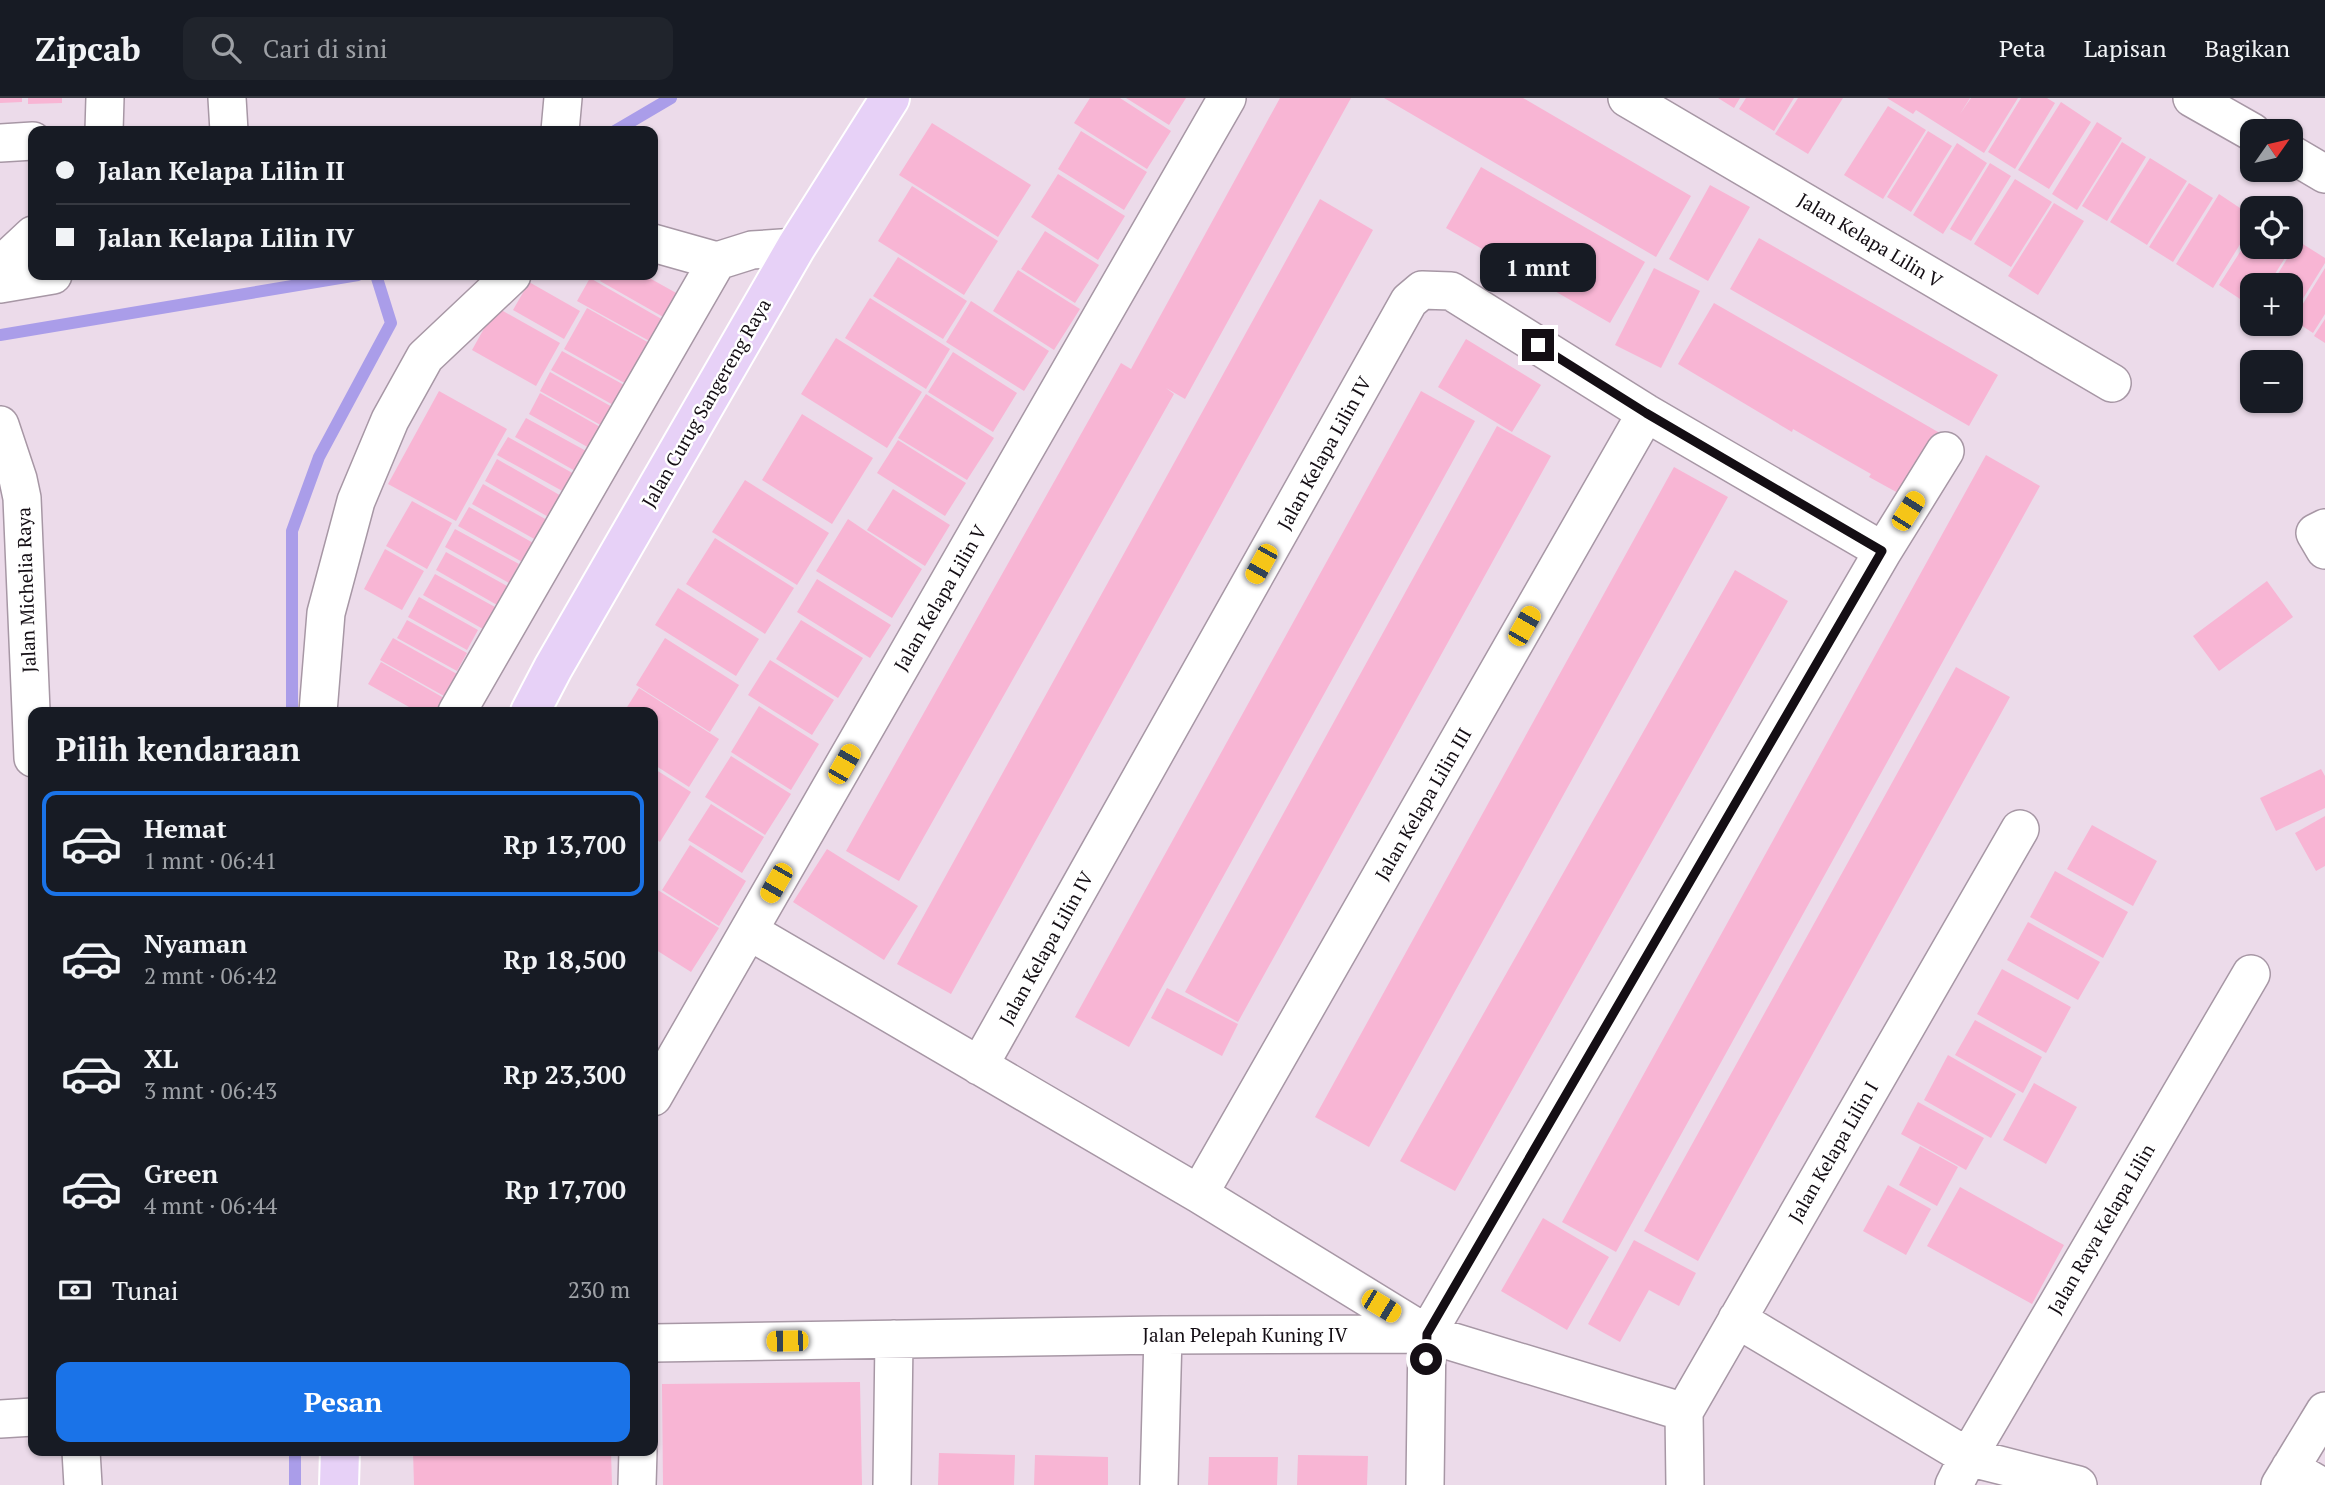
<!DOCTYPE html>
<html lang="id">
<head>
<meta charset="utf-8">
<style>
	body { margin:0; font-family:"PT Serif",serif; background:#20242c; color:#f1f3f6; height:100vh; display:flex; flex-direction:column; font-size:26px; white-space:nowrap }
	* { box-sizing:border-box; margin:0 }
	p { font-size:23px; color:#9ea1a6 }
	.icon { flex:none; width:38px; height:38px; fill:none; stroke:currentColor; stroke-width:2; stroke-linecap:round; stroke-linejoin:round }
	.map { position:relative; flex:1; overflow:hidden }
	.sheet { position:absolute; left:28px; top:609px; width:630px; height:749px; display:flex; flex-direction:column; background:#171b24; border-radius:14px; box-shadow:0 2px 5px #0004 }
	.sheet>* { flex:none }
	.hud { position:absolute; left:28px; top:28px; width:630px; height:154px; border-radius:14px; box-shadow:0 2px 5px #0004; display:grid; align-content:center; height:154px; padding:0 28px; background:#171b24 }
	.needle { width:46px; rotate:56deg }
	.buttons { position:absolute; left:2240px; top:21px; display:grid; gap:14px }
	.buttons a { display:grid; place-items:center; width:63px; height:63px; border-radius:14px; background:#171b24; box-shadow:0 2px 5px #0004; font-size:35px }
	.end { position:absolute; width:32px; height:32px; margin:-16px; border:9px solid #140e14; background:#fff; box-shadow:0 0 0 4px #fff }
	.from { border-radius:50% }
	.bubble { position:absolute; height:49px; border-radius:14px; background:#171b24; box-shadow:0 2px 5px #0004; font-size:23px; font-weight:700; line-height:49px; text-align:center }
	.car { position:absolute; width:21px; height:42px; margin:-21px -10px; border-radius:9px; box-shadow:0 0 5px 2px #0007; background:linear-gradient(#f5c518 24%,#345 0 40%,#f5c518 0 76%,#345 0 86%,#f5c518 0) }
	.hud b { display:flex; align-items:center; gap:24px; height:66px; font-size:26px }
	.hud b+b { border-top:2px solid #363941 }
	.hud i { width:18px; height:18px; background:#f1f3f6 }
	ul { padding:0; list-style:none }
	li { display:flex; align-items:center; gap:21px; height:105px; margin:0 14px 10px; padding:0 14px; border:4px solid transparent; border-radius:14px }
	li div { flex:1 }
	li b { display:block; font-size:26px }
	li em { font-style:normal; font-weight:700 }
	li.selected { border-color:#1a73e8 }
	li>.icon { width:63px; height:63px; stroke-width:1.5 }
	h2 { padding:0 28px; font-size:32px; line-height:84px }
	.pay { display:flex; align-items:center; gap:18px; height:77px; padding:0 28px; font-size:26px }
	.pay p { margin-inline-start:auto }
	.action { display:flex; gap:14px; margin-top:auto; padding:14px 28px }
	.action a { flex:1; height:80px; border-radius:14px; background:#1a73e8; color:#fff; font-size:28px; font-weight:700; line-height:80px; text-align:center }
	header { display:flex; align-items:center; gap:42px; box-sizing:border-box; height:98px; padding:0 35px; background:#171b24; border-bottom:2px solid #363941 }
	header strong { font-size:33px }
	nav { display:flex; gap:38px; margin-inline-start:auto; font-size:24px }
	.search { width:490px; height:63px; background:#20242c; display:flex; align-items:center; gap:18px; box-sizing:border-box; padding:0 24px; border-radius:14px; color:#9ea1a6; font-size:26px }
	.map>svg:first-child { display:block }
</style>
</head>
<body>
<header>
<strong>Zipcab</strong>
<div class="search"><svg class="icon" aria-label="search" viewBox="0 0 24 24"><circle cx="10" cy="10" r="6"/><path d="M15 15l6 6"/></svg>Cari di sini</div>
<nav><a>Peta</a><a>Lapisan</a><a>Bagikan</a></nav>
</header>
<div class="map">
<svg width="2325" height="1387" viewBox="0 0 2325 1387">
	<rect width="100%" height="100%" fill="#ecdbea"/>
	<g fill="none" stroke-linecap="round" stroke-linejoin="round">
		<path stroke="#aa9de9" stroke-width="12" d="M 615,33 L 671,0
			M 0,237 L 358,177
			M 292,614 L 292,433 L 319,359 L 391,225 L 376,177
			M 295,1353 L 295,1387"/>
	</g>
	<path fill="#f8b5d4" d="M 0,0 L 22,0 L 22,4 L 0,5 Z
		M 28,0 L 62,0 L 62,5 L 28,6 Z
		M 1090,0 L 1120,0 L 1171,33 L 1147,71 L 1074,25 Z
		M 1126,0 L 1186,0 L 1169,27 Z
		M 1280,0 L 1351,0 L 1185,301 L 1166,290 L 1174,296 L 899,783 L 846,753 L 1121,265 L 1131,271 Z
		M 1384,0 L 1523,0 L 1691,98 L 1656,159 Z
		M 1718,0 L 1740,0 L 1734,10 Z
		M 1746,0 L 1794,0 L 1774,33 L 1739,11 Z
		M 1798,0 L 1843,0 L 1808,56 L 1775,36 Z
		M 1887,0 L 1970,0 L 1960,16 L 1971,0 L 2018,0 L 1984,55 L 1916,12 L 1913,16 Z
		M 2021,0 L 2047,0 L 2055,5 L 2015,71 L 1988,54 Z
		M 2061,4 L 2091,24 L 2049,91 L 2018,72 Z
		M 1888,8 L 1926,32 L 1883,101 L 1844,77 Z
		M 2097,24 L 2122,40 L 2077,112 L 2052,96 Z
		M 932,25 L 1031,87 L 998,139 L 899,77 Z
		M 1081,33 L 1147,74 L 1124,112 L 1058,71 Z
		M 1928,33 L 1952,48 L 1911,114 L 1887,99 Z
		M 2122,44 L 2146,59 L 2107,123 L 2082,108 Z
		M 1957,45 L 1987,65 L 1943,136 L 1913,117 Z
		M 2150,60 L 2187,83 L 2147,147 L 2110,124 Z
		M 1990,65 L 2011,78 L 1971,143 L 1950,131 Z
		M 1481,69 L 1645,164 L 1610,225 L 1446,130 Z
		M 1058,76 L 1125,118 L 1098,162 L 1031,119 Z
		M 2015,81 L 2052,104 L 2011,169 L 1974,146 Z
		M 2189,85 L 2213,100 L 2173,164 L 2149,149 Z
		M 1710,87 L 1750,109 L 1708,183 L 1669,161 Z
		M 912,88 L 998,143 L 964,197 L 878,143 Z
		M 2219,96 L 2252,118 L 2252,127 L 2213,190 L 2176,166 Z
		M 1320,101 L 1373,132 L 951,896 L 897,866 Z
		M 2054,105 L 2084,123 L 2038,197 L 2008,178 Z
		M 1045,133 L 1099,167 L 1075,205 L 1021,171 Z
		M 2252,135 L 2252,149 L 2291,149 L 2291,141 L 2295,144 L 2268,187 L 2252,187 L 2252,209 L 2219,187 Z
		M 1759,140 L 1998,277 L 1969,328 L 1730,191 Z
		M 2298,143 L 2325,160 L 2325,165 L 2291,220 L 2291,187 L 2271,187 Z
		M 898,159 L 967,203 L 943,241 L 873,198 Z
		M 1654,170 L 1700,193 L 1661,270 L 1615,247 Z
		M 2325,170 L 2325,216 L 2313,235 L 2293,222 Z
		M 1018,172 L 1080,211 L 1054,252 L 993,213 Z
		M 604,177 L 644,177 L 678,196 L 665,220 L 600,183 Z
		M 590,180 L 665,223 L 653,245 L 577,203 Z
		M 529,184 L 580,213 L 564,241 L 513,212 Z
		M 870,200 L 950,251 L 926,291 L 845,240 Z
		M 971,203 L 1049,253 L 1024,293 L 946,244 Z
		M 1714,205 L 1945,338 L 1909,401 L 1869,379 L 1871,376 L 1836,356 L 1793,331 L 1792,334 L 1678,266 Z
		M 496,209 L 560,245 L 536,288 L 472,252 Z
		M 587,210 L 651,246 L 628,287 L 564,251 Z
		M 2325,221 L 2325,245 L 2314,238 Z
		M 836,240 L 922,294 L 887,350 L 801,296 Z
		M 1466,241 L 1541,287 L 1512,334 L 1438,289 Z
		M 562,253 L 626,288 L 615,308 L 551,272 Z
		M 953,254 L 1017,295 L 993,334 L 928,294 Z
		M 550,274 L 614,310 L 604,329 L 540,293 Z
		M 439,293 L 507,331 L 456,423 L 388,386 Z
		M 1421,293 L 1475,323 L 1129,949 L 1075,919 Z
		M 540,295 L 602,330 L 591,351 L 529,316 Z
		M 926,296 L 994,340 L 967,382 L 898,340 Z
		M 802,316 L 873,360 L 832,426 L 762,382 Z
		M 526,320 L 588,354 L 577,374 L 515,339 Z
		M 1497,328 L 1551,358 L 1238,924 L 1185,894 Z
		M 508,339 L 576,377 L 566,395 L 497,357 Z
		M 898,342 L 966,385 L 945,418 L 877,375 Z
		M 1986,357 L 2040,388 L 1616,1154 L 1562,1124 Z
		M 497,361 L 563,399 L 552,421 L 485,383 Z
		M 1674,369 L 1728,399 L 1369,1049 L 1315,1019 Z
		M 745,382 L 829,435 L 797,487 L 712,434 Z
		M 483,386 L 547,422 L 536,442 L 472,406 Z
		M 893,391 L 950,427 L 925,468 L 867,432 Z
		M 412,403 L 452,425 L 427,471 L 386,448 Z
		M 469,409 L 535,446 L 524,465 L 458,428 Z
		M 848,421 L 922,471 L 892,520 L 816,473 Z
		M 455,431 L 519,466 L 509,485 L 445,449 Z
		M 715,440 L 794,490 L 765,536 L 686,486 Z
		M 385,451 L 424,473 L 402,512 L 364,491 Z
		M 446,454 L 507,488 L 497,507 L 436,472 Z
		M 1735,472 L 1788,503 L 1455,1093 L 1400,1063 Z
		M 435,476 L 495,509 L 483,531 L 423,497 Z
		M 817,481 L 891,527 L 870,560 L 797,514 Z
		M 2267,483 L 2293,519 L 2219,573 L 2193,538 Z
		M 678,490 L 759,541 L 736,578 L 655,527 Z
		M 419,499 L 478,532 L 467,552 L 408,519 Z
		M 407,522 L 467,555 L 457,573 L 397,540 Z
		M 801,522 L 863,560 L 838,600 L 776,561 Z
		M 393,540 L 457,576 L 444,598 L 380,562 Z
		M 665,540 L 739,587 L 710,634 L 636,587 Z
		M 770,562 L 834,602 L 812,637 L 748,597 Z
		M 381,564 L 444,600 L 437,614 L 418,614 L 368,586 Z
		M 1956,569 L 2010,599 L 1698,1163 L 1644,1133 Z
		M 639,590 L 719,641 L 689,689 L 653,666 L 653,614 L 624,614 Z
		M 759,608 L 819,646 L 791,692 L 731,654 Z
		M 731,658 L 791,696 L 765,737 L 705,699 Z
		M 653,670 L 691,694 L 660,744 L 653,739 Z
		M 2321,671 L 2325,678 L 2325,710 L 2276,733 L 2260,700 Z
		M 711,706 L 764,739 L 742,775 L 688,742 Z
		M 2325,718 L 2325,768 L 2316,773 L 2295,735 Z
		M 2092,727 L 2157,763 L 2133,808 L 2067,771 Z
		M 690,747 L 746,783 L 719,828 L 662,792 Z
		M 827,751 L 918,808 L 884,862 L 793,804 Z
		M 2055,773 L 2128,814 L 2103,860 L 2030,819 Z
		M 653,789 L 719,830 L 691,874 L 653,850 Z
		M 2028,824 L 2100,864 L 2078,902 L 2007,862 Z
		M 2002,871 L 2071,909 L 2046,955 L 1977,916 Z
		M 1167,890 L 1238,926 L 1222,958 L 1151,920 Z
		M 1975,922 L 2042,959 L 2023,995 L 1955,957 Z
		M 1948,957 L 2016,996 L 1991,1040 L 1924,1002 Z
		M 2034,985 L 2077,1009 L 2046,1066 L 2003,1042 Z
		M 1918,1004 L 1984,1040 L 1966,1072 L 1901,1036 Z
		M 1920,1048 L 1958,1069 L 1937,1108 L 1899,1087 Z
		M 1888,1087 L 1931,1111 L 1906,1157 L 1863,1133 Z
		M 1960,1089 L 2064,1147 L 2032,1206 L 1927,1148 Z
		M 1543,1120 L 1609,1159 L 1567,1232 L 1501,1193 Z
		M 1634,1142 L 1696,1175 L 1679,1208 L 1649,1192 L 1620,1244 L 1588,1226 Z
		M 860,1284 L 862,1387 L 663,1387 L 662,1286 Z
		M 413,1353 L 611,1353 L 612,1387 L 414,1387 Z
		M 939,1355 L 1015,1357 L 1014,1387 L 938,1387 Z
		M 1035,1357 L 1108,1359 L 1108,1387 L 1034,1387 Z
		M 1298,1357 L 1368,1358 L 1367,1387 L 1297,1387 Z
		M 1209,1359 L 1278,1359 L 1277,1387 L 1208,1387 Z"/>
	<g fill="none" stroke-linecap="round" stroke-linejoin="round">
		<defs>
			<path id="minor" d="M 227,0 L 229,33
				M 1627,0 L 2112,285
				M 2192,0 L 2252,34
				M 104,33 L 105,0
				M 560,33 L 563,0
				M 0,45 L 33,43
				M 2291,56 L 2325,76
				M 653,145 L 717,163 L 752,152 L 796,149
				M 0,168 L 33,137
				M 0,186 L 53,177
				M 0,327 L 18,381 L 22,400 L 33,660
				M 2325,430 L 2315,435 L 2325,452
				M 1883,453 L 1945,353
				M 318,614 L 326,515 L 356,403 L 390,322 L 425,259 L 512,177
				M 457,614 L 717,163
				M 749,833 L 1199,1096 L 1427,1236 L 1684,1314
				M 979,968 L 1409,203 L 1422,192 L 1451,193 L 1646,315 L 1883,453 L 1427,1236 L 1425,1387
				M 653,999 L 1227,0
				M 1199,1096 L 1646,315
				M 1737,1221 L 1968,1359 L 2078,1387
				M 653,1245 L 1163,1237 L 1427,1236
				M 0,1321 L 33,1319
				M 81,1353 L 83,1387
				M 2290,1370 L 2319,1387
				M 637,1387 L 638,1353
				M 892,1387 L 894,1241
				M 1159,1387 L 1163,1237
				M 1685,1387 L 1684,1314 L 2020,731
				M 1954,1387 L 1968,1359 L 2251,876
				M 2280,1387 L 2325,1313"/>
			<path id="major" d="M 530,614 L 553,570 L 796,149 L 890,0
				M 339,1387 L 340,1353"/>
		</defs>
		<use href="#minor" stroke="#a797a5" stroke-width="40"/>
		<use href="#major" stroke="#fff" stroke-width="42"/>
		<use href="#minor" stroke="#fff" stroke-width="37"/>
		<use href="#major" stroke="#e7d1f7" stroke-width="38"/>
	</g>
	<g fill="none" stroke-linecap="round" stroke-linejoin="round">
		<path stroke="#140e14" stroke-width="9" d="M 1426,1261 L 1427,1236 L 1882,453 L 1646,315 L 1538,247"/>
	</g>
	<g text-anchor="middle" stroke-width="5" stroke-linejoin="round" paint-order="stroke">
		<g font-size="19" fill="#140e14" stroke="#fff">
			<text transform="translate(1870 142) rotate(31)" y="7">Jalan Kelapa Lilin V</text>
			<text transform="translate(706 305) rotate(-60)" y="7">Jalan Curug Sangereng Raya</text>
			<text transform="translate(1324 355) rotate(-61)" y="7">Jalan Kelapa Lilin IV</text>
			<text transform="translate(26 492) rotate(-92)" y="7">Jalan Michelia Raya</text>
			<text transform="translate(940 500) rotate(-60)" y="7">Jalan Kelapa Lilin V</text>
			<text transform="translate(1423 706) rotate(-60)" y="7">Jalan Kelapa Lilin III</text>
			<text transform="translate(1046 850) rotate(-61)" y="7">Jalan Kelapa Lilin IV</text>
			<text transform="translate(1833 1054) rotate(-60)" y="7">Jalan Kelapa Lilin I</text>
			<text transform="translate(2101 1131) rotate(-60)" y="7">Jalan Raya Kelapa Lilin</text>
			<text x="1245" y="1244">Jalan Pelepah Kuning IV</text>
		</g>
	</g>
</svg>
<div class="buttons">
<a><svg class="needle" viewBox="-14 -14 28 28"><path d="M0-13l5 13h-10z" fill="#e53935"/><path d="M0 13l5-13h-10z" fill="#9ea1a6"/></svg></a>
<a><svg class="icon" aria-label="locate" viewBox="0 0 24 24"><circle cx="12" cy="12" r="6"/><path d="M12 2v4M12 18v4M2 12h4M18 12h4"/></svg></a>
<a>+</a>
<a>−</a>
</div>
<i class="end from" style="left:1426px;top:1261px"></i>
<i class="end" style="left:1538px;top:247px"></i>
<div class="bubble" style="left:1480px;top:145px;width:116px">1 mnt</div>
<i class="car" style="left:1908px;top:413px;rotate:32deg"></i>
<i class="car" style="left:1261px;top:466px;rotate:209deg"></i>
<i class="car" style="left:1524px;top:528px;rotate:30deg"></i>
<i class="car" style="left:844px;top:666px;rotate:30deg"></i>
<i class="car" style="left:776px;top:785px;rotate:210deg"></i>
<i class="car" style="left:1381px;top:1208px;rotate:121deg"></i>
<i class="car" style="left:787px;top:1243px;rotate:269deg"></i>
<div class="hud">
<b><i class="from"></i>Jalan Kelapa Lilin II</b>
<b><i></i>Jalan Kelapa Lilin IV</b>
</div>
<section class="sheet">
<h2>Pilih kendaraan</h2>
<ul>
<li class="selected"><svg class="icon" aria-label="car" viewBox="0 0 24 24"><path d="M5 17H2v-5l4-1 3-4h7l3 4 3 1v5h-3M9 17h6M6 11h13"/><circle cx="7" cy="17" r="2"/><circle cx="17" cy="17" r="2"/></svg><div><b>Hemat</b><p>1 mnt · 06:41</p></div><em>Rp 13,700</em></li>
<li><svg class="icon" aria-label="car" viewBox="0 0 24 24"><path d="M5 17H2v-5l4-1 3-4h7l3 4 3 1v5h-3M9 17h6M6 11h13"/><circle cx="7" cy="17" r="2"/><circle cx="17" cy="17" r="2"/></svg><div><b>Nyaman</b><p>2 mnt · 06:42</p></div><em>Rp 18,500</em></li>
<li><svg class="icon" aria-label="car" viewBox="0 0 24 24"><path d="M5 17H2v-5l4-1 3-4h7l3 4 3 1v5h-3M9 17h6M6 11h13"/><circle cx="7" cy="17" r="2"/><circle cx="17" cy="17" r="2"/></svg><div><b>XL</b><p>3 mnt · 06:43</p></div><em>Rp 23,300</em></li>
<li><svg class="icon" aria-label="car" viewBox="0 0 24 24"><path d="M5 17H2v-5l4-1 3-4h7l3 4 3 1v5h-3M9 17h6M6 11h13"/><circle cx="7" cy="17" r="2"/><circle cx="17" cy="17" r="2"/></svg><div><b>Green</b><p>4 mnt · 06:44</p></div><em>Rp 17,700</em></li>
</ul>
<div class="pay"><svg class="icon" aria-label="cash" viewBox="0 0 24 24"><path d="M3 7h18v10H3z"/><circle cx="12" cy="12" r="2"/></svg>Tunai<p>230 m</p></div>
<div class="action"><a>Pesan</a></div>
</section>
</div>
</body>
</html>
